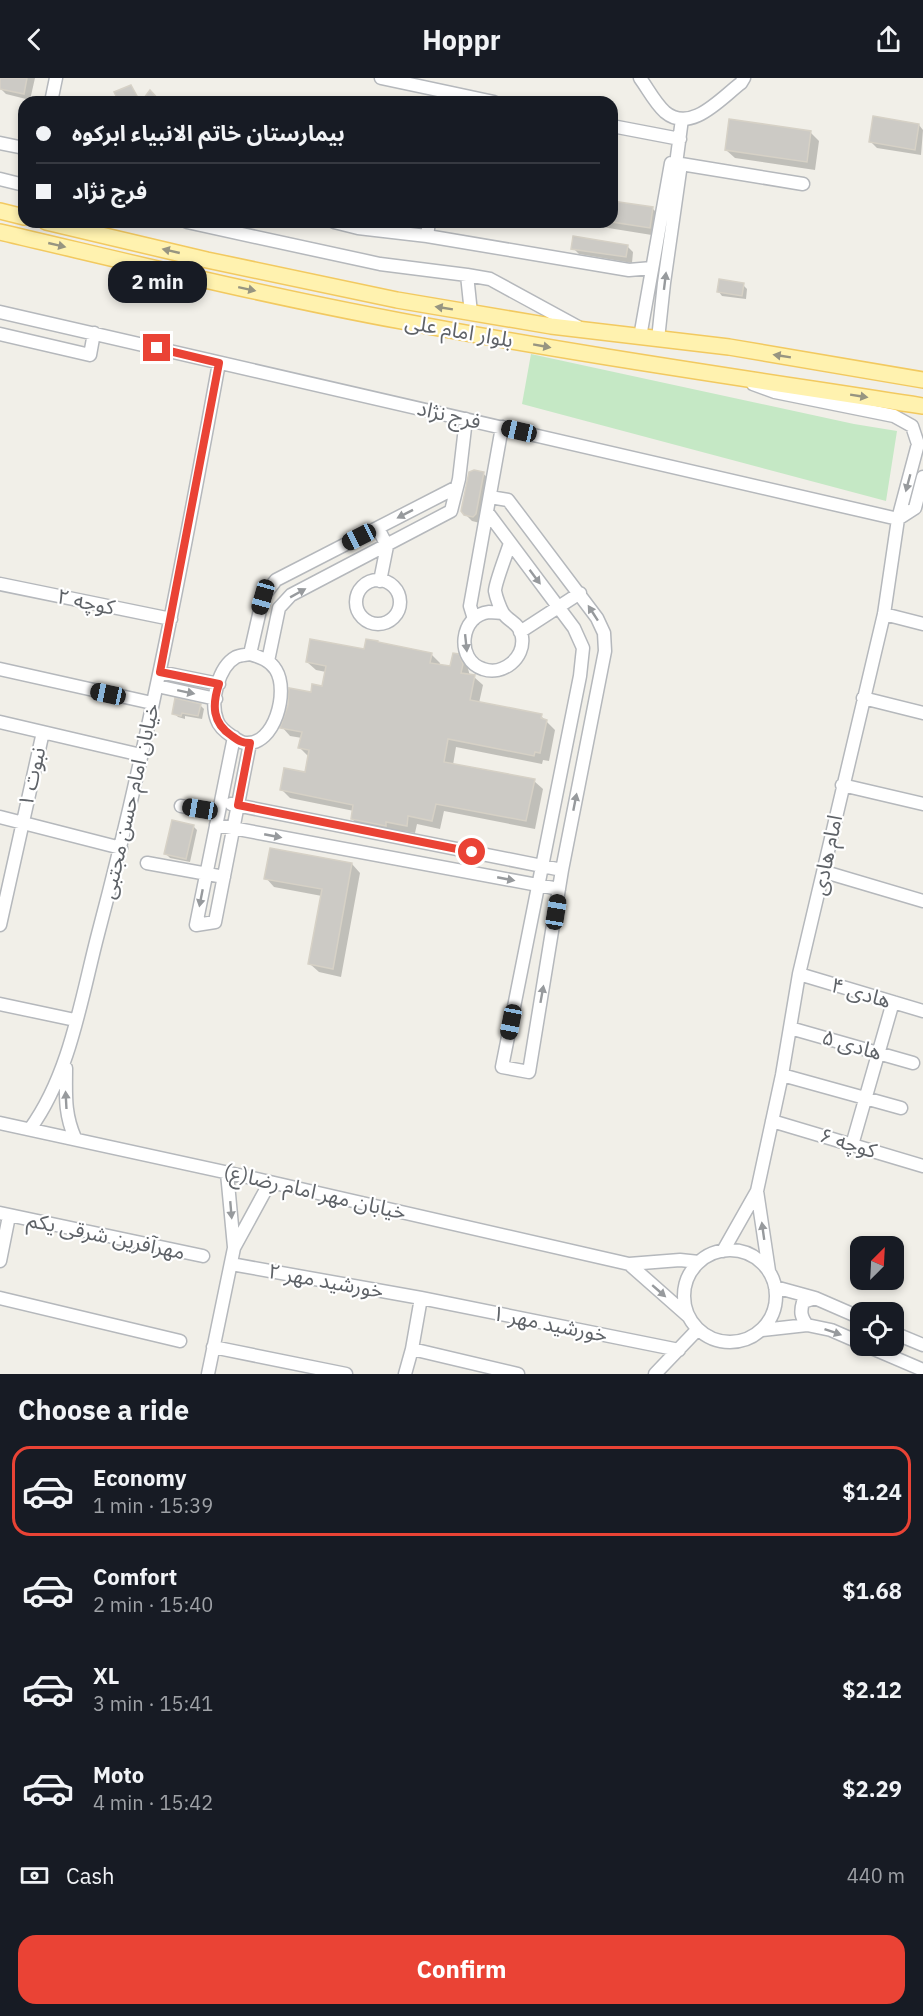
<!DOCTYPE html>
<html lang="en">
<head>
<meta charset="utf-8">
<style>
	body { margin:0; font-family:"IBM Plex Sans","Noto Sans Arabic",sans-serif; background:#20242c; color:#f1f3f6; height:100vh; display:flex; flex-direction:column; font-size:22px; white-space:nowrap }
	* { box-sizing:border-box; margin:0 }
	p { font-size:20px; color:#9ea1a6 }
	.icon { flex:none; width:33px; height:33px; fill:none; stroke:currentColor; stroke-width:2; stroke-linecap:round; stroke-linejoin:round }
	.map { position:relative; height:1296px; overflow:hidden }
	.drawer { display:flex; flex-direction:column; background:#171b24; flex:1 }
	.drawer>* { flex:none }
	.hud { position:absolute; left:18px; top:18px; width:600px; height:132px; border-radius:18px; box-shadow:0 3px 9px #0003; display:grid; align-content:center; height:132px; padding:0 18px; background:#171b24 }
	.needle { width:39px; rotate:24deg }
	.tools { position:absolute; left:850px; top:1158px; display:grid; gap:12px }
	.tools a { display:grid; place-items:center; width:54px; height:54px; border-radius:12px; background:#171b24; box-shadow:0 3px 9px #0003; font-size:30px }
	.end { position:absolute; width:27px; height:27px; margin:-14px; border:8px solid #ea4335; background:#fff; box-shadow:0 0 0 3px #fff }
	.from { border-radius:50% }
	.bubble { position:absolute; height:42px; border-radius:18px; background:#171b24; box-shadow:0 3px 9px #0003; font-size:20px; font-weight:700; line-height:42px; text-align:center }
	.car { position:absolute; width:18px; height:36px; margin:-18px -9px; border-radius:8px; box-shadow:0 0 4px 2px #0007; background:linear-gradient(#222 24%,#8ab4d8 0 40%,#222 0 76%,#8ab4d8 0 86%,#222 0) }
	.hud b { display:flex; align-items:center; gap:21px; height:57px; font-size:22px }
	.hud b+b { border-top:2px solid #363941 }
	.hud i { width:15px; height:15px; background:#f1f3f6 }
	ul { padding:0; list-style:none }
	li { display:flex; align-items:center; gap:18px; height:90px; margin:0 12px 9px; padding:0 6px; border:3px solid transparent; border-radius:18px }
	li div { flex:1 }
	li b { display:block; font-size:22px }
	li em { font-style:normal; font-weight:700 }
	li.current { border-color:#ea4335 }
	li>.icon { width:54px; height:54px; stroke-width:1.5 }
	h2 { padding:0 18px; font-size:27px; line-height:72px }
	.pay { display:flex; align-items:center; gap:15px; height:66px; padding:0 18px; font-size:22px }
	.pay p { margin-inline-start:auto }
	.button { display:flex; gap:12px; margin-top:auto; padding:12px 18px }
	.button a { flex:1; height:69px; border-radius:18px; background:#ea4335; color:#fff; font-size:24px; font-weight:700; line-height:69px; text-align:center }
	header { display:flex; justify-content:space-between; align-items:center; height:78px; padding:0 18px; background:#171b24; font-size:27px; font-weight:700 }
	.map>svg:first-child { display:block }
</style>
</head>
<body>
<header><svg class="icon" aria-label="back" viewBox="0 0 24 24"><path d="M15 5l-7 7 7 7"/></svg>Hoppr<svg class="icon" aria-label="share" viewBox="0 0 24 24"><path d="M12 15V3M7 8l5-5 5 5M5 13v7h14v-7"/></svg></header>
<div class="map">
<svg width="923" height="1296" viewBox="0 0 923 1296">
	<rect width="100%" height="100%" fill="#f1efe8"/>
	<path fill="#c5e8c5" d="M 531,276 L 854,346 L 897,353 L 886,423 L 522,326 Z"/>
	<path fill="#0003" d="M 2,0 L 35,0 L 30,22 L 6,16 L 0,10 Z
		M 131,9 L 140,22 L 121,24 Z
		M 919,47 L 923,52 L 921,77 L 877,70 L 871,64 Z
		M 811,55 L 819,63 L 815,92 L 735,80 L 726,72 Z
		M 612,124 L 653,131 L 661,139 L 658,158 L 571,144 L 612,144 Z
		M 627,168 L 633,174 L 632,185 L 579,176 L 573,170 Z
		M 743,207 L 747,211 L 746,221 L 722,218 L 719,214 Z
		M 483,395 L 489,402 L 480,445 L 472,443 L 465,436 Z
		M 365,573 L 431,576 L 440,585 L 439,588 L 451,590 L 458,578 L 467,587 L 470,598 L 474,599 L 483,607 L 479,625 L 541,638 L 555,652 L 549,683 L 543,682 L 542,686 L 456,669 L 453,687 L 534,703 L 543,711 L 535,751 L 444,733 L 440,751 L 417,746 L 415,755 L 395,752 L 394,756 L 361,749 L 352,741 L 354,733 L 290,720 L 282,712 L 306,696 L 309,679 L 300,670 L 302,660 L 290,658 L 282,649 L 312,616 L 323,609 L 326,594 L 316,592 L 307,584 Z
		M 200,627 L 204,631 L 202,641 L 185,638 L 185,641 L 178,639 L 174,635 Z
		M 193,748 L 197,752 L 190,784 L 170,780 L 166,776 Z
		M 352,786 L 360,795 L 341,899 L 319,894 L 310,886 L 322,818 L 274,809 L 266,800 Z"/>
	<path fill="#cccac5" stroke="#d6d1c6" stroke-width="1.5" d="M 0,0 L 27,0 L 24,16 L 0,11 Z
		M 131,7 L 137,18 L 127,24 L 119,24 L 114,14 Z
		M 150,12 L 161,24 L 141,24 Z
		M 873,38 L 919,46 L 915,72 L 869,64 Z
		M 729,41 L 811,53 L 807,84 L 725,72 Z
		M 612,123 L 653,129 L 650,150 L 612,144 Z
		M 573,158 L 628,167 L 626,179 L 571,171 Z
		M 719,201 L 744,205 L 742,218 L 717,214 Z
		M 474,392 L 484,394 L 476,436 L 473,439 L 464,437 L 461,433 L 469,394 Z
		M 310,561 L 364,571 L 366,561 L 378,563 L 378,564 L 432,575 L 430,585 L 450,588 L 453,575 L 459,576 L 463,586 L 461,595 L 475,597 L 470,622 L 542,636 L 541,640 L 547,642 L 540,675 L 535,674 L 534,678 L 448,661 L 444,684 L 535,701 L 526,743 L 436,726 L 432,743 L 408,738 L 407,748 L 386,744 L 386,748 L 351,741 L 353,727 L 280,712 L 284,690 L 305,694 L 309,672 L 298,670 L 302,654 L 280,650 L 288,627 L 289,610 L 311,614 L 312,606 L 322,608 L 326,588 L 306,584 Z
		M 175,620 L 201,626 L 198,638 L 182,635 L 181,638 L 172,636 Z
		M 172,742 L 194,747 L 186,781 L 164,776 Z
		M 270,770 L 352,785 L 333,891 L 308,886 L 322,811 L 264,801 Z"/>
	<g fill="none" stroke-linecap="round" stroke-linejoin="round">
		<defs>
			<path id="minor" d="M 381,0 L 494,24
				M 640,0 C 648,11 655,25 665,34 C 691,56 721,20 741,5 L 744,0
				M 51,24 L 56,0
				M 612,48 L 680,61
				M 0,65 L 24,70
				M 676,86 L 682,41
				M 681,86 L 803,106
				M 0,101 L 24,107
				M 187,144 L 380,186 L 467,197 L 490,201 L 580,250
				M 334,144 L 358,150 L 427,158 L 429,144
				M 427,158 L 629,192 L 652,190
				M 467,197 L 471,235
				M 0,234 L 898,441 L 884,536 L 799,896 L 782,997 L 757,1113 L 723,1173
				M 0,256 L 90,277 L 94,255
				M 640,259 L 671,85 L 681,86 L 664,205 L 658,261
				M 753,306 L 775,314 L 894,338 L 912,348 L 918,366 L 898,441 L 915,430 L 923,399
				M 488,435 L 574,550 L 583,570 L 580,598 L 502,989 L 529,994 L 562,792 L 605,573 L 604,555 L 597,540 L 508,422 L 490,419
				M 378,450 L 387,468 L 380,503
				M356 524a22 22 0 1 1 44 0a22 22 0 1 1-44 0Z
				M 0,506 L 171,541
				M 503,535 C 499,535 494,534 489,534 C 460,537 455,582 483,591 C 503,598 525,580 522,559 C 520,545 509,544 503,535 C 500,530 496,519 495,513 C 495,505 507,475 510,465
				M 884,536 L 923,546
				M 474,541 L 470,528 L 502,349
				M 520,554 L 580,515
				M 250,576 L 263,519 L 276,502 L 457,409
				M 250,576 C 260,579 270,582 276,592 C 289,613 275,668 245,665 C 240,664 236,661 233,659 C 227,655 219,649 217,642 C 210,624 218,589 236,579 C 240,577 246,577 250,576 Z
				M 268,583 L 279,530 L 291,517 L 451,433 L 459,401 L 466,341
				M 0,591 L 152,625
				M 160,594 L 219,606
				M 157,608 L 216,621
				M 863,620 L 923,635
				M 0,644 L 141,677
				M 234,659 L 196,847 L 215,844 L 250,665
				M 842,707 L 923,726
				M 231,726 L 562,792
				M 181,728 L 218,735
				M 0,739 L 121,770
				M 216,747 L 559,811
				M 147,785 L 224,799
				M 825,794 L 923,823
				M 0,847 L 43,654
				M 799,896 L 923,933
				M 0,926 L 75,942
				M 790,950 L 913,985
				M 66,990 C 66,1016 64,1035 75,1060
				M 782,997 L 901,1030
				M 772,1043 L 923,1088
				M 0,1045 L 270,1104 L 629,1186 L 680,1182 L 699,1184
				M 30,1051 C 70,996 81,921 98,856 C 148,668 184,476 219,285
				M 852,1067 L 893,924
				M 227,1095 L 234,1169
				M 757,1113 L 769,1193
				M 0,1135 L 203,1178
				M684 1218a46 46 0 1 1 92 0a46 46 0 1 1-92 0Z
				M 0,1183 L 9,1138
				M 231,1186 L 421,1220 L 679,1272
				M 629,1186 L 689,1239
				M 775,1209 L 815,1220 L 861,1240
				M 0,1220 L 180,1263
				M 807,1247 C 801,1239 800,1234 803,1224 L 815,1220
				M 762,1252 L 807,1247 L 831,1252 L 861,1265
				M 894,1255 L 923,1267
				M 867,1268 L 923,1292
				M 213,1269 L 346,1296
				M 412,1271 L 518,1296
				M 208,1296 L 234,1170 L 270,1104
				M 405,1296 L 412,1271 L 421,1220
				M 655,1296 L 698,1251"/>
			<path id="major" d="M 0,133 L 24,139
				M 46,144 L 207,182 L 397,222 L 551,248 L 729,269 L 923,302
				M 0,154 C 133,185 266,218 401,243 C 574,276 749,301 923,328"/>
		</defs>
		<use href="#minor" stroke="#b5b8bc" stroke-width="15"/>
		<use href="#major" stroke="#f2c960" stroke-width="18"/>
		<use href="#minor" stroke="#fff" stroke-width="12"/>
		<use href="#major" stroke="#fff2af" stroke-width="15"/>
	</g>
	<defs><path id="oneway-solid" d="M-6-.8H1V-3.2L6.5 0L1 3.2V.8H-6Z" transform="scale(1.5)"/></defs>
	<g fill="#979581">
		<use href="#oneway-solid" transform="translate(57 167) rotate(13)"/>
		<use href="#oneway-solid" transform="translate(171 173) rotate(-167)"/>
		<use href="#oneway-solid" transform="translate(247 211) rotate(12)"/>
		<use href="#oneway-solid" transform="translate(444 230) rotate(-171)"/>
		<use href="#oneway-solid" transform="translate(542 268) rotate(10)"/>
		<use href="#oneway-solid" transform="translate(782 278) rotate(-171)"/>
		<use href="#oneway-solid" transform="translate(859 318) rotate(9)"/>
	</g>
	<g fill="#979a9d">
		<use href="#oneway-solid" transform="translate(665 203) rotate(-83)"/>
		<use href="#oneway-solid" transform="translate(908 405) rotate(105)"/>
		<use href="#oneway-solid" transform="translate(405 436) rotate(153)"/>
		<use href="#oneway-solid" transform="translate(535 499) rotate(53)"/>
		<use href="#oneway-solid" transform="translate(298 515) rotate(-29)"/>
		<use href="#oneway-solid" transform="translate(593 535) rotate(-123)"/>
		<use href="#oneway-solid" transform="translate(466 565) rotate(84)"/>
		<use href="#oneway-solid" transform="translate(186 614) rotate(12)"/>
		<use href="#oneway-solid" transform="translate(575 724) rotate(-79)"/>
		<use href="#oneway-solid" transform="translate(273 758) rotate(11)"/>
		<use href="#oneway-solid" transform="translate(506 801) rotate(11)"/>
		<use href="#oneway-solid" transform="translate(201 820) rotate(101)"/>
		<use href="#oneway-solid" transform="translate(542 916) rotate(-80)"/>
		<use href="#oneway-solid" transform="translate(66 1022) rotate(-93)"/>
		<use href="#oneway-solid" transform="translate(231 1132) rotate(85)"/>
		<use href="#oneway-solid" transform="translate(763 1153) rotate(-98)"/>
		<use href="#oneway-solid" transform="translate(659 1213) rotate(41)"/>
		<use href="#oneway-solid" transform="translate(833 1254) rotate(19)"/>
	</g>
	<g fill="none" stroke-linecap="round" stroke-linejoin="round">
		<path stroke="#ea4335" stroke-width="8" d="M 157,270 L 219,285 L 160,594 L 219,606 C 212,627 212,645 232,658 C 239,663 242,665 250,665 L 238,727 L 472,774"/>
	</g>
	<g text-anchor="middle" stroke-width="4.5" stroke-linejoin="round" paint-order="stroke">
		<g font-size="21" fill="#5f6368" stroke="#fff">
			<text transform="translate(459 253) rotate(10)" y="7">بلوار امام علی</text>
			<text transform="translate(449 337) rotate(13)" y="7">فرج نژاد</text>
			<text transform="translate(86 524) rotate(12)" y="7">کوچه ۲</text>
			<text transform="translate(32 699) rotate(-77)" y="7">نبوت ۱</text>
			<text transform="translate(130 723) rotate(-77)" y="7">خیابان امام حسن مجتبی</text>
			<text transform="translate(827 777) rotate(-78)" y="7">امام هادی</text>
			<text transform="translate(861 915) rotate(16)" y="7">هادی ۴</text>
			<text transform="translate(852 967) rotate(16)" y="7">هادی ۵</text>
			<text transform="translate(848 1065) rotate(17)" y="7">کوچه ۶</text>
			<text transform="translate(315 1114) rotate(13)" y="7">خیابان مهر امام رضا(ع)</text>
			<text transform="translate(106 1158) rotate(12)" y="7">مهرآفرین شرقی یکم</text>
			<text transform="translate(326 1203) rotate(10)" y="7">خورشید مهر ۲</text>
			<text transform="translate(550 1246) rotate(11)" y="7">خورشید مهر ۱</text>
		</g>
	</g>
</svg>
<div class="tools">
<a><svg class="needle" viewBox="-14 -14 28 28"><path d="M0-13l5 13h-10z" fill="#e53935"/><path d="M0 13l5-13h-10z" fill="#9ea1a6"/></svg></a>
<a><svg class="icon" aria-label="locate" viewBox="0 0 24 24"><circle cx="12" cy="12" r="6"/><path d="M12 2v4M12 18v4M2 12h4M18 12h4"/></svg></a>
</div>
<i class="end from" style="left:472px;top:774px"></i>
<i class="end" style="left:157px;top:270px"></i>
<div class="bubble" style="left:108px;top:183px;width:99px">2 min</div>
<i class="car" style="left:519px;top:353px;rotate:283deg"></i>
<i class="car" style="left:359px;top:459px;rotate:243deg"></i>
<i class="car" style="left:263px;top:519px;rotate:196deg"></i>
<i class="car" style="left:108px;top:616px;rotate:282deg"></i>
<i class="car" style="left:200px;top:731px;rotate:280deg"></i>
<i class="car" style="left:556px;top:834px;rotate:9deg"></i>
<i class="car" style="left:511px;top:944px;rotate:191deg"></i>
<div class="hud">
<b><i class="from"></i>بیمارستان خاتم الانبیاء ابرکوه</b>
<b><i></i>فرج نژاد</b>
</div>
</div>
<section class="drawer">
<h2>Choose a ride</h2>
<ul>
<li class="current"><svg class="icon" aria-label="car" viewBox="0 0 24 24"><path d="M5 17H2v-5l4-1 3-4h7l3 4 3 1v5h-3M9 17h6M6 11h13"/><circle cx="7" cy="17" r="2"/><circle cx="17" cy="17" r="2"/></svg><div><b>Economy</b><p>1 min · 15:39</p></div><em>$1.24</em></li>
<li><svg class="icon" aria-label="car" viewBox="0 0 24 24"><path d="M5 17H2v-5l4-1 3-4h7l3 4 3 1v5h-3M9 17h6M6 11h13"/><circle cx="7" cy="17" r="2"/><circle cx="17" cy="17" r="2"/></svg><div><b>Comfort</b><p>2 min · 15:40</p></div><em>$1.68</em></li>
<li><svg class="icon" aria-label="car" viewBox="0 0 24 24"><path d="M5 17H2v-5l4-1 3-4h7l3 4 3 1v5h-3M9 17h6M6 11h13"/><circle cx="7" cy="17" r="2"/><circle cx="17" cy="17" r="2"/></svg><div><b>XL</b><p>3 min · 15:41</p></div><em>$2.12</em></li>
<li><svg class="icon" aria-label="car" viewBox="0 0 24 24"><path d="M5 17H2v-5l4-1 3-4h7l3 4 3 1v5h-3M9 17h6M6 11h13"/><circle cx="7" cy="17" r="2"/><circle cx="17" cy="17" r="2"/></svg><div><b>Moto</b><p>4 min · 15:42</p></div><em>$2.29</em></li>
</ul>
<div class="pay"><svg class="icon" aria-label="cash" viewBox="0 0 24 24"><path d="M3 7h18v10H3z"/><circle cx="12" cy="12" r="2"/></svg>Cash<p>440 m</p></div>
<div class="button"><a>Confirm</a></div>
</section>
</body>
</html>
